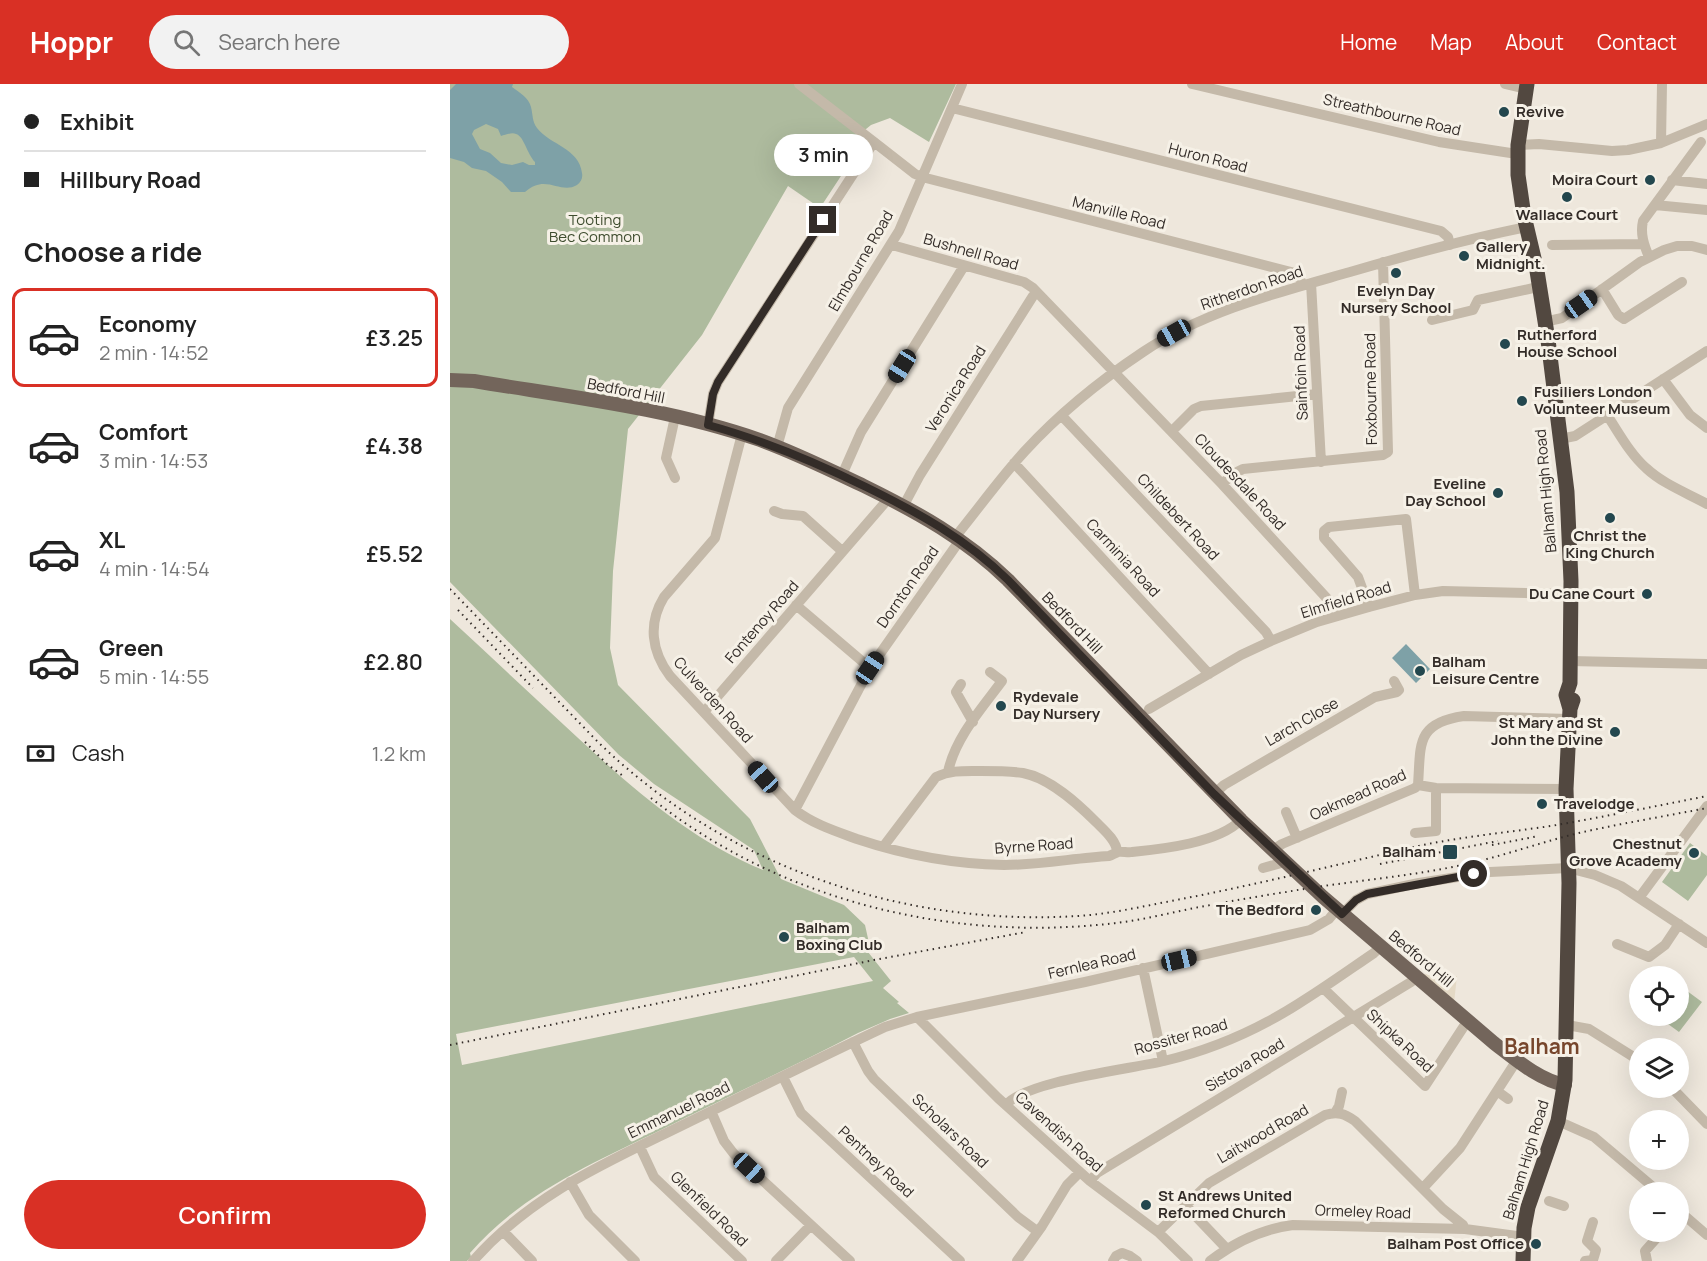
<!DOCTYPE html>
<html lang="en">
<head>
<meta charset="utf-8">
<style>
	body { margin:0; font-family:Manrope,sans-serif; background:#f2f2f2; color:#222; height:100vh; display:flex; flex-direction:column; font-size:22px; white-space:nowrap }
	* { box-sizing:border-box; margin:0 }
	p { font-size:20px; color:#767676 }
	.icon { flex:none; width:33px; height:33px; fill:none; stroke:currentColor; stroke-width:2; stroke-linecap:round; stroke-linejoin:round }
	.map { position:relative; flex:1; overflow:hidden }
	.side { display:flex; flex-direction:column; background:#fff; width:450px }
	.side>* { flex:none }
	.guide { display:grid; align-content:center; height:132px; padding:0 24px; background:#fff }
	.fabs { position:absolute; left:1179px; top:882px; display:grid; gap:12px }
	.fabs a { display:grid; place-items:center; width:60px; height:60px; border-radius:50%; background:#fff; box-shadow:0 6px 24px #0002; font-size:30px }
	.end { position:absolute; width:27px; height:27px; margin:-14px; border:8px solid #332c28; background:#fff; box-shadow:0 0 0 3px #fff }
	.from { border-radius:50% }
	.bubble { position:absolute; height:42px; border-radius:21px; background:#fff; box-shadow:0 6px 24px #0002; font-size:20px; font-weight:600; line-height:42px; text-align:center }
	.car { position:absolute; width:18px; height:36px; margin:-18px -9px; border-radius:8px; box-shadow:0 0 4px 2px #0007; background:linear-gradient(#222 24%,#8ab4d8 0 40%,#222 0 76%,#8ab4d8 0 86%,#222 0) }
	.guide b { display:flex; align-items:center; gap:21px; height:57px; font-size:22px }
	.guide b+b { border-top:2px solid #e0e0e0 }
	.guide i { width:15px; height:15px; background:#222 }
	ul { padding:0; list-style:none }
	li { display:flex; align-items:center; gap:18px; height:99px; margin:0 12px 9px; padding:0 12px; border:3px solid transparent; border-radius:12px }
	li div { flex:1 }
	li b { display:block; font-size:22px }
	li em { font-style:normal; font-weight:600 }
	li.selected { border-color:#d93025 }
	li>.icon { width:54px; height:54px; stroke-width:1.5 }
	h2 { padding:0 24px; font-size:27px; line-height:72px }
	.pay { display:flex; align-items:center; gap:15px; height:66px; padding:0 24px; font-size:22px }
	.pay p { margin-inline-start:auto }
	.primary-button { display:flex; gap:12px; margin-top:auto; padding:12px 24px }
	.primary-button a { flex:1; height:69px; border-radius:36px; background:#d93025; color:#fff; font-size:24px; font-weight:600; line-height:69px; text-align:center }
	header { display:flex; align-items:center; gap:36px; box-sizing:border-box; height:84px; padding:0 30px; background:#d93025; color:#fff }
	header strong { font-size:28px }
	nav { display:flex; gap:33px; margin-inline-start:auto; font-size:21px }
	.search { width:420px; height:54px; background:#f2f2f2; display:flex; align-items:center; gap:15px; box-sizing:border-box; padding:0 21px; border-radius:33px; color:#767676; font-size:22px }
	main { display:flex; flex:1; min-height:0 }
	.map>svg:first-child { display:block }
</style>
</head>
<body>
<header>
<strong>Hoppr</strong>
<div class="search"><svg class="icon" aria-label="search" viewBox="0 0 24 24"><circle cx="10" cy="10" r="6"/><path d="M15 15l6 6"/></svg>Search here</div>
<nav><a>Home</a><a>Map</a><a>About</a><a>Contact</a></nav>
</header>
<main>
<section class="side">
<div class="guide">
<b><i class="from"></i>Exhibit</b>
<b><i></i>Hillbury Road</b>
</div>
<h2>Choose a ride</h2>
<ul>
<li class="selected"><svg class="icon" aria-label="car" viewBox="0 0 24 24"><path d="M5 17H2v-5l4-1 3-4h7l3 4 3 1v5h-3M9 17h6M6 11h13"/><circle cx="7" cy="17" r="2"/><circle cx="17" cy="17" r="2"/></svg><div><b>Economy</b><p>2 min · 14:52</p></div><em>£3.25</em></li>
<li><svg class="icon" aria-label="car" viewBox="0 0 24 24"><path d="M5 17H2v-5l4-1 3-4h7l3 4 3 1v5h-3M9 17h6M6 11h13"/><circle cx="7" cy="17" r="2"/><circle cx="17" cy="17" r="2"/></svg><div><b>Comfort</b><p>3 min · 14:53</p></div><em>£4.38</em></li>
<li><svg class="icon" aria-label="car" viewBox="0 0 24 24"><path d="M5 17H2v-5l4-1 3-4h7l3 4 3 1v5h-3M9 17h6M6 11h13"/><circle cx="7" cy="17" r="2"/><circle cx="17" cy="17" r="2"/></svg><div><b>XL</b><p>4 min · 14:54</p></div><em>£5.52</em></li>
<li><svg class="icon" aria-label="car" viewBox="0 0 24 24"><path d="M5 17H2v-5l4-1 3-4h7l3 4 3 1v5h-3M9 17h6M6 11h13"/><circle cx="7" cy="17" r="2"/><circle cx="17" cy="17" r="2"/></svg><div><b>Green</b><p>5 min · 14:55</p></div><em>£2.80</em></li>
</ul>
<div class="pay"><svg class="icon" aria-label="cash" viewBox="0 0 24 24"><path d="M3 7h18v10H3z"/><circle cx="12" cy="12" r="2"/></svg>Cash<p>1.2 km</p></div>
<div class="primary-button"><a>Confirm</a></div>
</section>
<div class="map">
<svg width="1257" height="1177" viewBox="0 0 1257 1177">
	<rect width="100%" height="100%" fill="#eee7dc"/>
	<path fill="#aebb9e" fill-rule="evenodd" d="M 0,0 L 506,0 L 479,58 L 440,34 L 421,41 L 406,53 L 408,66 L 370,124 L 338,102 L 252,251 L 178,345 L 163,487 L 160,564 L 168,601 L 300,735 L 331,795 L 394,821 L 415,841 L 419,859 L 414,863 L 441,897 L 433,904 L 449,918 L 447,919 L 459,929 L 440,935 L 408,949 C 344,982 279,1012 215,1044 C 145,1078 72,1109 20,1169 L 21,1173 L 17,1177 L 0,1177 L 0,535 C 38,570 76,606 114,641 C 174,697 236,754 313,786 L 304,766 L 204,700 L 169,671 L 0,498 ZM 404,873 L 423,897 L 12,981 L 6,950 Z
		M 1240,759 L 1257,772 L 1257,791 L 1238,817 L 1212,798 Z
		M 1229,901 L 1252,918 L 1229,948 L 1207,932 L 1228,932 Z"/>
	<path fill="#e4d9c5" d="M 973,890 L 1007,892 L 1004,919 Z"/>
	<path fill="#7ea1a7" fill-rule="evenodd" d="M 6,0 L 63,0 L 62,3 C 69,8 79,14 81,23 C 83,31 82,37 87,44 C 100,61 129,64 132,89 C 133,94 131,98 127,101 C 110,111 96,89 75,108 L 61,108 L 52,98 L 36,87 L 22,84 L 14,78 L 0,74 L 0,6 ZM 36,40 L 48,45 L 51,52 C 55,51 62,48 66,50 C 74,52 77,70 85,78 L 85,81 L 79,81 L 73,78 L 62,81 L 51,79 L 40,69 L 30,65 L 22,50 L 24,46 Z
		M 956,560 L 980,585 L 966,599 L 942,574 Z"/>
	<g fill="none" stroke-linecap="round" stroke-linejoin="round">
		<path stroke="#c4b9a9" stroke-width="10" d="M 349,0 L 424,58
			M 742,0 L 989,58 L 1067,70
			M 1055,0 L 1076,5
			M 502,24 L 991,147 L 998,153 L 1000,161
			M 1211,59 L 1212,0
			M 1068,61 L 1089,60 L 1162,67 L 1178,66 L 1211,59 L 1257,40
			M 1222,96 L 1257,100
			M 1205,121 L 1257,126
			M 442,161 L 574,198 L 583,204 L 772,400 L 883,521 L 888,532
			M 1102,161 L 1193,160
			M 1199,173 C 1194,161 1190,150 1193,137 L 1251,58
			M 861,199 L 871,378
			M 1152,205 L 1168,231 L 1174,235 L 1232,198
			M 982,236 L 1023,226 L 1028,216 L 1088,203
			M 1094,238 L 1112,234 L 1190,178 L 1214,166 L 1227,162 L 1242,162 L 1257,166
			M 1213,295 L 1240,331 L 1257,344
			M 1157,331 C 1169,349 1180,370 1196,384 C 1213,400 1237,409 1257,420
			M 612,332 L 816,548 L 821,557
			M 225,333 L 216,374 L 225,394
			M 258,341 L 263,310 L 268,298 L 424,58 L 465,90 L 472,93 L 845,189 L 848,192 L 853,201
			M 722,347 L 744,325 L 751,322 L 867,310
			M 292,350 L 265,454 L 214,513 C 198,539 201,567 220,592 L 345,726 C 363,740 385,747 407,755 C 455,771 504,780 554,781 C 589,781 625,774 659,772 C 662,771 665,769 668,768 C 672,767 678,769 682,768 C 713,765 768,759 791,736
			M 1110,355 L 1125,352 L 1257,267
			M 327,363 L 338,324 L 449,147 L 512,0
			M 564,379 L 759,590
			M 392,391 L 411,348 L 514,182
			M 772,400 L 783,390 L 793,385 L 933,371 L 938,368 L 933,178
			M 454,421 L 470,391 L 583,212 L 587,208
			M 324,427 L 332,430 L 353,432 L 392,467
			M 506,452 C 529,424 550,394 575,367 C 609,330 651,296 693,268 C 754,227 830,208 900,188 C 958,171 1017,155 1077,143
			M 346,521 L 420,584
			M 919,523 L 908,493 L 874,454 L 874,447 L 879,443 L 956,435 L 965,511
			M 1120,577 L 1257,580
			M 511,600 L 506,608 L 523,638
			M 699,625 L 791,571 L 821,557 L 867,538 L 919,523 L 965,511 L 993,507 L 1121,510
			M 254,628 L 439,414
			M 498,688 C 505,654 532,624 552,597 L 540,588
			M 968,701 C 971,661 965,639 1014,632 L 1119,635
			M 764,710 L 774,701 L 925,613 L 947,608 L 949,606 L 944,597
			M 345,726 L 420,584 L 510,456
			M 836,728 L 847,754
			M 965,749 L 986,747 L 986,704
			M 433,763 L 486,693 C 501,686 514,687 531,687 C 545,687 560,687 573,689 C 600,694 628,720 646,738 C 654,746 667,757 667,768
			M 823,766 L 832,760 L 965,704 L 968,701 L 986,704 L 1116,705
			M 813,784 L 835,778
			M 1189,814 L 1257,722
			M 892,830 L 906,816 L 917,810 L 969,799 L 1040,788 L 1118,784 L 1145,791 L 1171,802 L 1257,859
			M 1167,860 L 1199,873 L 1215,861 L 1229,840
			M 693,884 L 713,977
			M 873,904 L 975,1002 L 1018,936
			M 467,933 L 548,1014 L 640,1097 L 708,1148 L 738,1177
			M 1117,941 L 1139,945 L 1190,977
			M 403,958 L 418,987 L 424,995 L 568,1133 L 587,1147
			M 333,993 L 351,1029 L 510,1177
			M 1222,1004 L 1257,1040
			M 1047,1007 L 1058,1015
			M 556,1021 C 575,997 681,985 714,977 C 761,966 807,946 848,920 C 874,904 899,886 924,869 L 931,862
			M 261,1027 L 274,1057 L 284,1070 L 400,1177
			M 885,1029 L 889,1022 L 892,1008
			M 1108,1037 L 1144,1053 L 1209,1108
			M 190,1063 L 204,1093 L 292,1177
			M 640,1097 L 647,1089 L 961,898 L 966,893
			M 120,1098 L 139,1131 L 185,1177
			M 973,1104 L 1010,1064 L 1067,976
			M 1099,1117 L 1114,1122
			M 735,1121 L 776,1164
			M 1228,1126 L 1257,1151
			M 53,1147 L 82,1177
			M 708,1148 L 759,1099 L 875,1031 C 888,1027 895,1030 905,1037 L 993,1125 L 1013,1141 L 1015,1145
			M 23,1177 C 83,1109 158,1078 237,1039 C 303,1007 369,974 435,943 L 467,933 L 635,898 L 860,846 L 879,835 L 887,825
			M 326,1177 L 361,1141
			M 567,1177 L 592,1142 L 617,1101 L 630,1088
			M 663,1177 L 666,1172 L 672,1169 L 680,1172 L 687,1177
			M 760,1177 C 785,1158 812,1145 843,1141 L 1015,1145 L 1074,1153
			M 1135,1177 L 1143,1176 L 1146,1166 L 1137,1157 L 1143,1138
			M 1197,1177 L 1195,1167 L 1212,1148"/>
		<path stroke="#73655b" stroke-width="14" d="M 0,296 L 24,297 C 120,313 218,324 310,356 C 346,369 380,386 414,402 C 467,428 516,455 558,496 L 791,736 L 873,813 L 1044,959 C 1065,975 1089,996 1115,1001"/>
		<path stroke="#524840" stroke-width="15" d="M 1077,0 L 1068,61 L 1068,91 L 1074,132 L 1087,187 L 1098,256 L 1117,408 L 1121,497 L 1120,599 L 1116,611 L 1120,625
			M 1073,1177 L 1074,1144 L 1078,1123 L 1108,1037 L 1115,996 L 1119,799 L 1116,705 L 1120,625 L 1123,616"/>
		<path stroke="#332c28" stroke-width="2" stroke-dasharray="1.5 4.5" stroke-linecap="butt" d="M 0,505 L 146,656 C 273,781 450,843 628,832 C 659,830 690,823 721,817 C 806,801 889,780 973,761 C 1017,752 1062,748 1107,741 C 1157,732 1207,722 1257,712
			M 8,526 L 83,604
			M 135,658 L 157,680 L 173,692
			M 201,714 C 333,819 508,860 674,838 C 701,834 728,827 755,822 C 782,817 809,812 836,808 C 897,797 961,793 1021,779 C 1059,770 1095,757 1133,748 C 1174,739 1216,732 1257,724
			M 1042,761 L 1089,752
			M 930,780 L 1048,757
			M 0,961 L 424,876 L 576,848"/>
	</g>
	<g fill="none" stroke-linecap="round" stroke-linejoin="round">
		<path stroke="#332c28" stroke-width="8" d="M 373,136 L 268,298 L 263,310 L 258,341 C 313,356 365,378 416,403 C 469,429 516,455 558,496 L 764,710 L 892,830 L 906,816 L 917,810 L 1024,790"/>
	</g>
	<g fill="#23474e" stroke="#f6f1e7" stroke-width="2">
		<circle cx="1054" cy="28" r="6"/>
		<circle cx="1200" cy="96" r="6"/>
		<circle cx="1117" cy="113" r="6"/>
		<circle cx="1014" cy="172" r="6"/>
		<circle cx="946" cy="189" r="6"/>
		<circle cx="1055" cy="260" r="6"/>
		<circle cx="1072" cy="317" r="6"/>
		<circle cx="1048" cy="409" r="6"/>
		<circle cx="1160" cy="434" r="6"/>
		<circle cx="1197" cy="510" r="6"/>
		<circle cx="970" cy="587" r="6"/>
		<circle cx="551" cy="622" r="6"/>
		<circle cx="1165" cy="648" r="6"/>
		<circle cx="1092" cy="720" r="6"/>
		<rect x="992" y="760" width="16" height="16" rx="3"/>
		<circle cx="1244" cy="769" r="6"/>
		<circle cx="866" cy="826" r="6"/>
		<circle cx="334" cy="853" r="6"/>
		<circle cx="696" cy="1121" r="6"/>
		<circle cx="1086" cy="1160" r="6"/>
	</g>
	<g text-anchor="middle" stroke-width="6" stroke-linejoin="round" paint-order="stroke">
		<g font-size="15" font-weight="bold" fill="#332c28" stroke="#f6f1e7" text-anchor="start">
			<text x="1066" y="33">Revive</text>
			<text x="1188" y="101" text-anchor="end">Moira Court</text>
			<text x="1117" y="136" text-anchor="middle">Wallace Court</text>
			<text x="1026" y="168">Gallery<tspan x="1026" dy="17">Midnight.</tspan></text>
			<text x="946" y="212" text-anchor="middle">Evelyn Day<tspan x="946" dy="17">Nursery School</tspan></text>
			<text x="1067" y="256">Rutherford<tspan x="1067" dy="17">House School</tspan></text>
			<text x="1084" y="313">Fusiliers London<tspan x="1084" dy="17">Volunteer Museum</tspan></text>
			<text x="1036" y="405" text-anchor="end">Eveline<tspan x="1036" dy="17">Day School</tspan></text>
			<text x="1160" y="457" text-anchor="middle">Christ the<tspan x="1160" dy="17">King Church</tspan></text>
			<text x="1185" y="515" text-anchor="end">Du Cane Court</text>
			<text x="982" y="583">Balham<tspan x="982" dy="17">Leisure Centre</tspan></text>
			<text x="563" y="618">Rydevale<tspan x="563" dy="17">Day Nursery</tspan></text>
			<text x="1153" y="644" text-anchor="end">St Mary and St<tspan x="1153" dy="17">John the Divine</tspan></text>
			<text x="1104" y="725">Travelodge</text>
			<text x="1232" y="765" text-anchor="end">Chestnut<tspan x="1232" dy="17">Grove Academy</tspan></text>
			<text x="986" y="773" text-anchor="end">Balham</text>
			<text x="854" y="831" text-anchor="end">The Bedford</text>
			<text x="346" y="849">Balham<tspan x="346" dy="17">Boxing Club</tspan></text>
			<text x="708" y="1117">St Andrews United<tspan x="708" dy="17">Reformed Church</tspan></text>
			<text x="1074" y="1165" text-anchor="end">Balham Post Office</text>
		</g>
		<g font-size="15" fill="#332c28" stroke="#f6f1e7">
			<text transform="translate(942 31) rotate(13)" y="5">Streathbourne Road</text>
			<text transform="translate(758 74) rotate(14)" y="5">Huron Road</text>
			<text transform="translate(669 129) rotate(14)" y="5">Manville Road</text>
			<text transform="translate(521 168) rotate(16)" y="5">Bushnell Road</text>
			<text transform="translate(411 177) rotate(-60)" y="5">Elmbourne Road</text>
			<text transform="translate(802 204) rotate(-19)" y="5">Ritherdon Road</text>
			<text transform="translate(851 289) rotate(-92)" y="5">Sainfoin Road</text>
			<text transform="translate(506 305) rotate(-58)" y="5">Veronica Road</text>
			<text transform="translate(921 305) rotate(-91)" y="5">Foxbourne Road</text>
			<text transform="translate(176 307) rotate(11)" y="5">Bedford Hill</text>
			<text transform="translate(790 398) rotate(47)" y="5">Cloudesdale Road</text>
			<text transform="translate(1096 407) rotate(-95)" y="5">Balham High Road</text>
			<text transform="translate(728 433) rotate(47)" y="5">Childebert Road</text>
			<text transform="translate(673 474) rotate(47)" y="5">Carminia Road</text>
			<text transform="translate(458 503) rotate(-55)" y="5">Dornton Road</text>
			<text transform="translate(896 516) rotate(-17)" y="5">Elmfield Road</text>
			<text transform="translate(312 538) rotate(-49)" y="5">Fontenoy Road</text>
			<text transform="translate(622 539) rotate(46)" y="5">Bedford Hill</text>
			<text transform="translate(263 616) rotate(48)" y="5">Culverden Road</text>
			<text transform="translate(852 638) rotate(-30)" y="5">Larch Close</text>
			<text transform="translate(908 711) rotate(-24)" y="5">Oakmead Road</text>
			<text transform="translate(584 762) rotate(-4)" y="5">Byrne Road</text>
			<text transform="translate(971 875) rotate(40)" y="5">Bedford Hill</text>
			<text transform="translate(642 880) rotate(-13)" y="5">Fernlea Road</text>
			<text transform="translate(731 953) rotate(-16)" y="5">Rossiter Road</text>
			<text transform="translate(950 957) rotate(43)" y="5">Shipka Road</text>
			<text transform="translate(795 981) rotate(-31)" y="5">Sistova Road</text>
			<text transform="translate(229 1026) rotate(-26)" y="5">Emmanuel Road</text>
			<text transform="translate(500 1047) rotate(44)" y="5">Scholars Road</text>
			<text transform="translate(609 1048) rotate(42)" y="5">Cavendish Road</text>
			<text transform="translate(813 1050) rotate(-30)" y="5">Laitwood Road</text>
			<text transform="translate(1076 1076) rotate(-73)" y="5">Balham High Road</text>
			<text transform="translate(426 1078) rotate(43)" y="5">Pentney Road</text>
			<text transform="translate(259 1125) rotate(44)" y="5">Glenfield Road</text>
			<text transform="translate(913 1128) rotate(2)" y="5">Ormeley Road</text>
		</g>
		<g font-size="15" fill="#3f4d2f" stroke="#f6f1e7">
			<text x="145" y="141">Tooting<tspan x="145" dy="17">Bec Common</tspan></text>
		</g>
		<g font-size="21" font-weight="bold" fill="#77462c" stroke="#f6f1e7">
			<text x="1092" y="970">Balham</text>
		</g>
	</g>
</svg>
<div class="fabs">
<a><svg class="icon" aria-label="locate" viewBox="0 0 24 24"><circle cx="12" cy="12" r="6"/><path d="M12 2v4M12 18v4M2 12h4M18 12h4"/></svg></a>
<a><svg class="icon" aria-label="layers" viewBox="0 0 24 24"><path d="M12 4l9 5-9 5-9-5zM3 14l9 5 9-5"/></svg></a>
<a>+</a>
<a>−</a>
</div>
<i class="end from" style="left:1024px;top:790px"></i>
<i class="end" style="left:373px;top:136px"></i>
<div class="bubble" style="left:324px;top:50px;width:99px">3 min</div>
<i class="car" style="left:1131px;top:220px;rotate:55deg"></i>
<i class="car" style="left:724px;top:249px;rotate:241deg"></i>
<i class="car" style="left:452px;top:282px;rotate:212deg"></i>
<i class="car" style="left:420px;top:584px;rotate:34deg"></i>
<i class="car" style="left:313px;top:693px;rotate:318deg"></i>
<i class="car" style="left:729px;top:876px;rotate:77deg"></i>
<i class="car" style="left:299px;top:1084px;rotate:133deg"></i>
</div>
</main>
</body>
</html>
